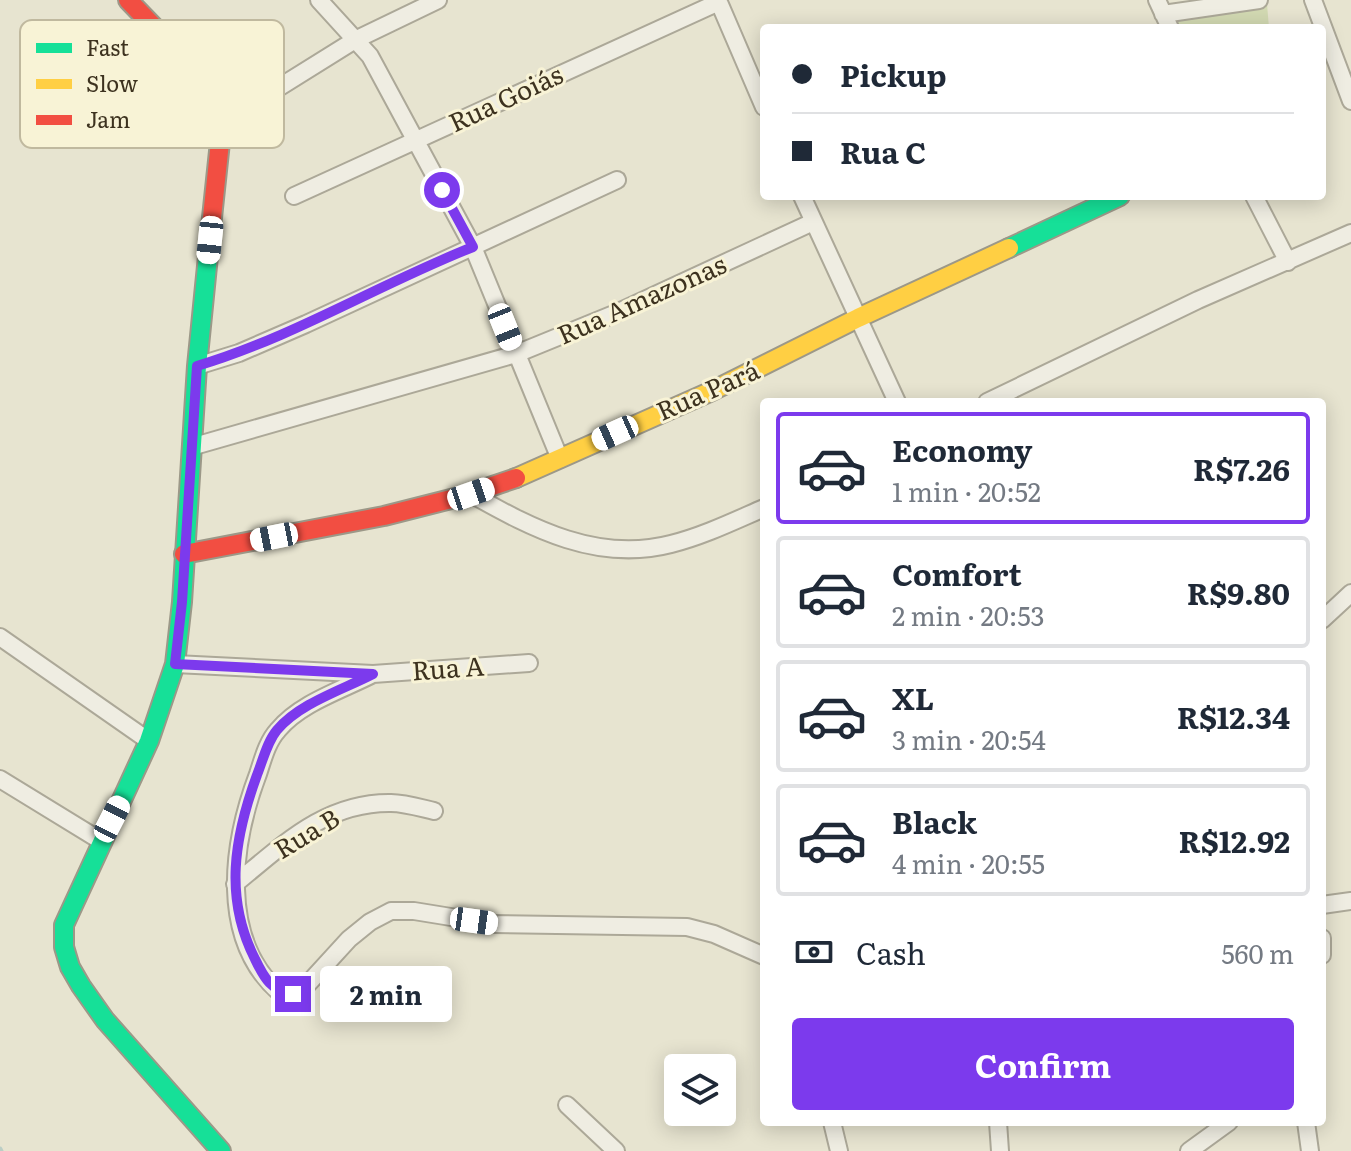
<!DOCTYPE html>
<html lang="en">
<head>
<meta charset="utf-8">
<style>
	body { margin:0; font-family:Literata,serif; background:#f2f2f3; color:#1f2937; height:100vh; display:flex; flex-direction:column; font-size:30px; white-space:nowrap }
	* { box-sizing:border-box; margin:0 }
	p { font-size:26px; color:#747a83 }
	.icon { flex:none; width:44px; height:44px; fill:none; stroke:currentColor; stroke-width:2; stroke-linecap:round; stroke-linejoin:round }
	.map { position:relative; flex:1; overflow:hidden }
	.sheet { position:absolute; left:760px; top:398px; width:566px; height:728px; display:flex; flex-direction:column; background:#fff; border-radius:8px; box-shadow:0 4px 20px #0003 }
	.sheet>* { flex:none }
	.guide { position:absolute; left:760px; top:24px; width:566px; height:176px; border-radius:8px; box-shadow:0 4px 20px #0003; display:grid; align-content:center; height:176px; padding:0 32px; background:#fff }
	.controls { position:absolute; left:664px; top:1054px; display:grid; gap:16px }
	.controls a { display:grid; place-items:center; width:72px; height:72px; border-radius:8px; background:#fff; box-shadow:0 4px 20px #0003; font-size:40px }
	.end { position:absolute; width:36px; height:36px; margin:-18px; border:10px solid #7c3aed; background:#fff; box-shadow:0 0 0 4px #fff }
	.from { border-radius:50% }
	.bubble { position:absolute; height:56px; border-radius:8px; background:#fff; box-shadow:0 4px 20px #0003; font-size:26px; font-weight:700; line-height:56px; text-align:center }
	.car { position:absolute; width:24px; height:48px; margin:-24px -12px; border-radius:10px; box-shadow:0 0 6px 2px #0007; background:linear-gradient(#fff 24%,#345 0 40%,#fff 0 76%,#345 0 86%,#fff 0) }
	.guide b { display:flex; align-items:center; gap:28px; height:76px; font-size:30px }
	.guide b+b { border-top:2px solid #e0e1e3 }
	.guide i { width:20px; height:20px; background:#1f2937 }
	ul { padding:14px 0 0; list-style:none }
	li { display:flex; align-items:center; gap:24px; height:112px; margin:0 16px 12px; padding:0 16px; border:4px solid #e0e1e3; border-radius:8px }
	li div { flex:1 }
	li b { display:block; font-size:30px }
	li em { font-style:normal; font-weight:700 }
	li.current { border-color:#7c3aed }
	li>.icon { width:72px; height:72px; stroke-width:1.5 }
	.pay { display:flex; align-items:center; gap:20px; height:88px; padding:0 32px; font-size:30px }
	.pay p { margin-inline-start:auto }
	.cta { display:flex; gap:16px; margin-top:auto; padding:16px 32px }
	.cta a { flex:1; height:92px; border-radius:8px; background:#7c3aed; color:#fff; font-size:32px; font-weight:700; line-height:92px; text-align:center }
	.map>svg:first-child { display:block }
</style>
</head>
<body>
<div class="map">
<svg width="1351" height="1151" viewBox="0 0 1351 1151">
	<rect width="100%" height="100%" fill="#e7e4d0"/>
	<path fill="#d2d9b2" d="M 1267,4 L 1269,28 L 1176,28 L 1170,17 Z"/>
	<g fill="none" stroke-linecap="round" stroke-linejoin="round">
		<path stroke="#bbcec5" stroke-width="5" d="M 0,1149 L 1,1151"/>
		<defs>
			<path id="street" d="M 319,0 L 370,56 L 473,247 L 560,459
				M 718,0 L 764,107
				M 1157,0 L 1170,28
				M 1313,0 L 1351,101
				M 1163,14 L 1259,0
				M 222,123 L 355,40 L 438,0
				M 294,196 L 719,2
				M 802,196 L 897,402
				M 1254,196 L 1288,262
				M 197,366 L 239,353 L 306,324 L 617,180
				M 987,402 L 1198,300 L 1351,233
				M 191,447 L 516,354 L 614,314 L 813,222
				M 471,494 C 533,529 598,563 671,544 C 703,536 734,521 764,508
				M 1322,620 L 1351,593
				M 0,637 L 149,741
				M 175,664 L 373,674 L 529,663
				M 373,674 C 342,690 300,703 278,730 C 267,742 263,759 258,774 C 232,843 218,939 280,993 L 293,994 L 306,986 L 349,939 L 370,922 L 391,911 L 414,911 L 494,924 L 687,927 L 714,934 L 764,956
				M 0,779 L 101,841
				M 235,884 C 283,845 325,802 391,803 C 405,803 421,808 434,811
				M 1322,905 L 1351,901
				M 1322,938 L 1322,955
				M 567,1105 L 616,1151
				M 832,1122 L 839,1151
				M 998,1122 L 1000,1151
				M 1306,1122 L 1310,1151
				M 1189,1151 L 1229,1122"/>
			<path id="fast" d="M 209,246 L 197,366 L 182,602 L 175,664 L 149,741 L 64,925 L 64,947 L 70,967 L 81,986 L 105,1020 L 221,1151
				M 1009,248 L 1120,196"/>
			<path id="slow" d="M 516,478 L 712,391 L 858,318 L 1009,248"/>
			<path id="jam" d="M 128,0 L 207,82 L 215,94 L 222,123 L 209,246
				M 184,554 L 384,516 L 463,496 L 516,478"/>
		</defs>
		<use href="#street" stroke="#aca898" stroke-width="20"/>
		<use href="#fast" stroke="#9c9888" stroke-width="22"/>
		<use href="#slow" stroke="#9c9888" stroke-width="22"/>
		<use href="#jam" stroke="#9c9888" stroke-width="22"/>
		<use href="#street" stroke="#efede2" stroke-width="16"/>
		<use href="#fast" stroke="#16e098" stroke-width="18"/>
		<use href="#slow" stroke="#ffcf43" stroke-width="18"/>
		<use href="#jam" stroke="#f24e42" stroke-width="18"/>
	</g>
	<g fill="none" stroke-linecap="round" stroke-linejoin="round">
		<path stroke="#7c3aed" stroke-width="10" d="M 293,994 C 272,992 264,978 255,959 C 224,898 234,838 257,775 C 263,760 267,742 277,730 C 300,703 342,690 373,674 L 175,664 L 182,602 L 197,366 C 294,337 379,284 473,247 L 442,190"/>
	</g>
	<g text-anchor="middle" stroke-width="6" stroke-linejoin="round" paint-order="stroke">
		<g font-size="26" fill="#3d321f" stroke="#f8f3d6">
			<text transform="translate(506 99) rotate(-25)" y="9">Rua Goiás</text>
			<text transform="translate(642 300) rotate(-24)" y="9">Rua Amazonas</text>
			<text transform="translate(708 391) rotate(-24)" y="9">Rua Pará</text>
			<text transform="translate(448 669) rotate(-4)" y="9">Rua A</text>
			<text transform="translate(307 834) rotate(-31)" y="9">Rua B</text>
		</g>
	</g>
	<rect x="20" y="20" width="264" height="128" rx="12" fill="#f8f3d6" stroke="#c0b99f" stroke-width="2"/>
	<rect x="36" y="43" width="36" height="10" fill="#16e098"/>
	<rect x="36" y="79" width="36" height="10" fill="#ffcf43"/>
	<rect x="36" y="115" width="36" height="10" fill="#f24e42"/>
	<g font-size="22" fill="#3d321f">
		<text x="86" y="56">Fast</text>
		<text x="86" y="92">Slow</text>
		<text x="86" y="128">Jam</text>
	</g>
</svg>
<div class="controls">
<a><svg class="icon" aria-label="layers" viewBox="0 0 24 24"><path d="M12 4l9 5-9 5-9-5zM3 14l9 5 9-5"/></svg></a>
</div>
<i class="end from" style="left:442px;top:190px"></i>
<i class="end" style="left:293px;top:994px"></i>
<div class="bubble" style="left:320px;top:966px;width:132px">2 min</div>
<i class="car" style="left:210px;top:240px;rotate:186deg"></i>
<i class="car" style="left:505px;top:327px;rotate:158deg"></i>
<i class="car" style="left:615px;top:433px;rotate:246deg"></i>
<i class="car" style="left:471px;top:494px;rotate:71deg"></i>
<i class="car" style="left:274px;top:537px;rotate:259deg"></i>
<i class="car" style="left:112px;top:819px;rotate:27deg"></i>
<i class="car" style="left:474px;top:921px;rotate:98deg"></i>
<div class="guide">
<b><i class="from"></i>Pickup</b>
<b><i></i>Rua C</b>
</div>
<section class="sheet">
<ul>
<li class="current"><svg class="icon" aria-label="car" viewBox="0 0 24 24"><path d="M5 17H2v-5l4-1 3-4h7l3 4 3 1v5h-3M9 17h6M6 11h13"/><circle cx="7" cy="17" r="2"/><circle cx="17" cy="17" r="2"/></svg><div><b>Economy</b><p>1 min · 20:52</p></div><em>R$7.26</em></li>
<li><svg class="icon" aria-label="car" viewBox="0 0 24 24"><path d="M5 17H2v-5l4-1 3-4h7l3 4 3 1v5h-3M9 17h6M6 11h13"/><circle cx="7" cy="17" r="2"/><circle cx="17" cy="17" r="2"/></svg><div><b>Comfort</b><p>2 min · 20:53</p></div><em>R$9.80</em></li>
<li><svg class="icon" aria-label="car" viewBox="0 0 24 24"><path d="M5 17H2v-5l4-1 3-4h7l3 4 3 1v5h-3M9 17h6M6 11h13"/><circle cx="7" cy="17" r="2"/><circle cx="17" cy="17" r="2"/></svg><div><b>XL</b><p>3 min · 20:54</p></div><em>R$12.34</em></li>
<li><svg class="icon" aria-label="car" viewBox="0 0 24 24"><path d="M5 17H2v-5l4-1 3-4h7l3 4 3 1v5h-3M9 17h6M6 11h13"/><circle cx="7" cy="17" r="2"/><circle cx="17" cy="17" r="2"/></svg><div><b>Black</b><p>4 min · 20:55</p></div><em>R$12.92</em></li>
</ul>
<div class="pay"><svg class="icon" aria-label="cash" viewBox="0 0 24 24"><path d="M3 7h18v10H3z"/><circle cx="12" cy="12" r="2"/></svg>Cash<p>560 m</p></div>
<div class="cta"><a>Confirm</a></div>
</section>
</div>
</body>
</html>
